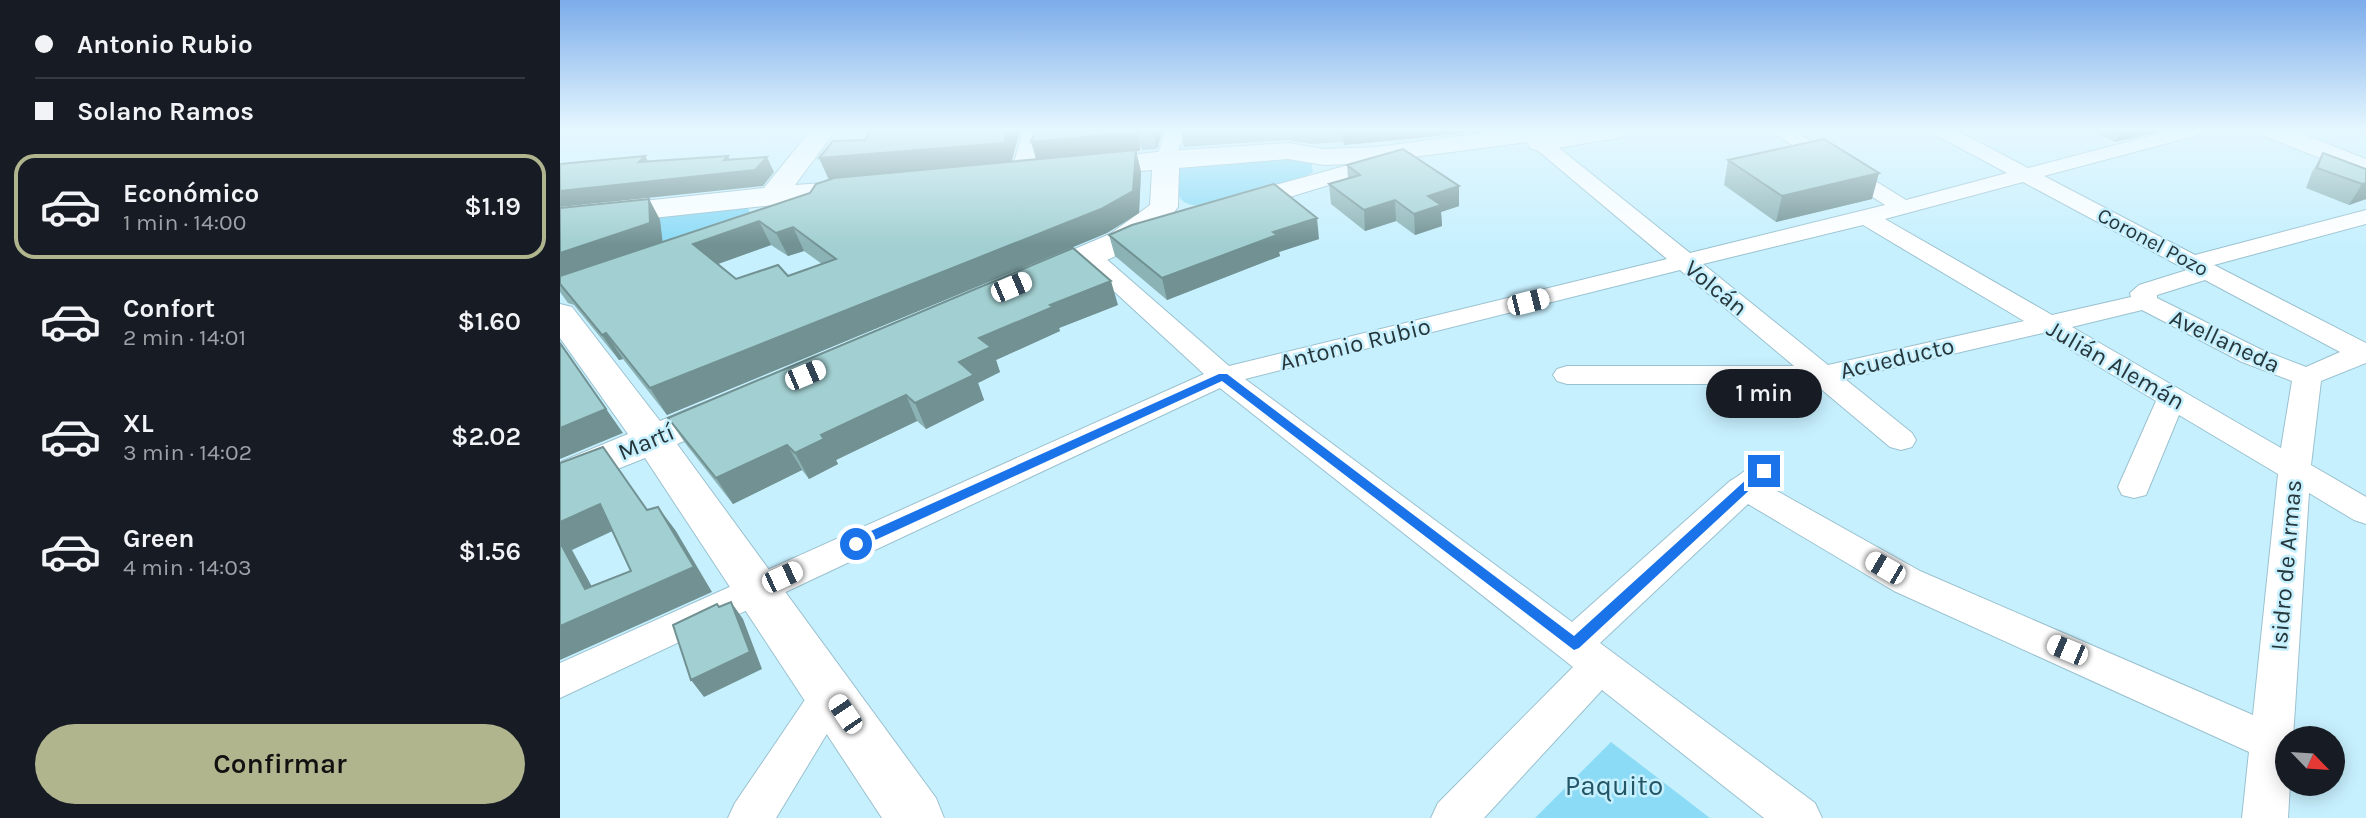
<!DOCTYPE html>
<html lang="es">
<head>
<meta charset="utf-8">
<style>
	body { margin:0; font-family:Karla,sans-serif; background:#242831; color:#f1f3f6; height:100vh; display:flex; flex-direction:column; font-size:26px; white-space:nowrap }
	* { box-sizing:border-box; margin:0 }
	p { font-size:23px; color:#9ea1a6 }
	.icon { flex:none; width:38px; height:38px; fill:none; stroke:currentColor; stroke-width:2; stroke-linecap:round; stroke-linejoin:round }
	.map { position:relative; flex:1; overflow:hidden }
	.drawer { display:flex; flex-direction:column; background:#171b24; width:560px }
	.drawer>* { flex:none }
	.guide { display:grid; align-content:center; height:154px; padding:0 35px; background:#171b24 }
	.needle { width:46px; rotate:115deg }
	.controls { position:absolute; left:1715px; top:726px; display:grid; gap:14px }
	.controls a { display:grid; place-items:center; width:70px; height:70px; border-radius:50%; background:#171b24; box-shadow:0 4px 18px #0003; font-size:35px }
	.end { position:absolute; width:32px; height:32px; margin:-16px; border:9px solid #1a73e8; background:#fff; box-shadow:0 0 0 4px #fff }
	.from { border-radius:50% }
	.bubble { position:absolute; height:49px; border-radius:24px; background:#171b24; box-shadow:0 4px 18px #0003; font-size:23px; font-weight:600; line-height:49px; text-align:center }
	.car { position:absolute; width:21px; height:42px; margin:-21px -10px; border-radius:9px; box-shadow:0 0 5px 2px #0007; background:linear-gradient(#fff 24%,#345 0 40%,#fff 0 76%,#345 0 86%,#fff 0) }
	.guide b { display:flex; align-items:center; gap:24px; height:66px; font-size:26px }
	.guide b+b { border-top:2px solid #363941 }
	.guide i { width:18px; height:18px; background:#f1f3f6 }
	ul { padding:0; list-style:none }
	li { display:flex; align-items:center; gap:21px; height:105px; margin:0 14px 10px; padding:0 21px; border:4px solid transparent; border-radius:21px }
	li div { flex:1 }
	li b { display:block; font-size:26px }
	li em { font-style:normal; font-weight:600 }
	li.on { border-color:#b0b58e }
	li>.icon { width:63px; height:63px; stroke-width:1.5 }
	.button { display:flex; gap:14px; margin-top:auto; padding:14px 35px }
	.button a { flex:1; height:80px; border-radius:42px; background:#b0b58e; color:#111; font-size:28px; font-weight:600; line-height:80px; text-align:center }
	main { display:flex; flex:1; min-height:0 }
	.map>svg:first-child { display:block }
</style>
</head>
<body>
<main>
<section class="drawer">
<div class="guide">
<b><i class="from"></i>Antonio Rubio</b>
<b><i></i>Solano Ramos</b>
</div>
<ul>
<li class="on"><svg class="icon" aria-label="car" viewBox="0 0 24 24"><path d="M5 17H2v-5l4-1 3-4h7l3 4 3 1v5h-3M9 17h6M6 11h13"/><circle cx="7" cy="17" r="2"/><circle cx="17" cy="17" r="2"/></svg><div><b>Económico</b><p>1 min · 14:00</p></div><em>$1.19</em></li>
<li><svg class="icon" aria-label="car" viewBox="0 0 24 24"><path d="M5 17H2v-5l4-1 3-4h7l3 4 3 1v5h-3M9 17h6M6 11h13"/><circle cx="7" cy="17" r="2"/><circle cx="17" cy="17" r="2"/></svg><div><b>Confort</b><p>2 min · 14:01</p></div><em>$1.60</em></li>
<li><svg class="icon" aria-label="car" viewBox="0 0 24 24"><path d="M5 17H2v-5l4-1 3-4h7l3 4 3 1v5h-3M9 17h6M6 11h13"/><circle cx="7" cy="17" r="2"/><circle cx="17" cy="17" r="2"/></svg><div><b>XL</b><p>3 min · 14:02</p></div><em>$2.02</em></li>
<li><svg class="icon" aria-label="car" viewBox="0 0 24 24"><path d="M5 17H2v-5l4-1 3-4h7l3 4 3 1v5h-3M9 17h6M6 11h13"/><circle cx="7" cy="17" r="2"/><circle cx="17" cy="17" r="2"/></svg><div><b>Green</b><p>4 min · 14:03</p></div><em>$1.56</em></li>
</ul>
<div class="button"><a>Confirmar</a></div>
</section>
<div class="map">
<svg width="1806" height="818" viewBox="0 0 1806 818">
	<rect width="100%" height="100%" fill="#c7f0fe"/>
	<path fill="#8cdbf6" d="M 741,155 L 751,162 L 753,172 L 745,176 C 721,184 645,216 624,202 C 620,199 617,192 614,189 L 620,164 Z
		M 164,207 L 188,208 L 191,216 L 0,283 L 0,225 Z
		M 1051,742 L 1150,818 L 975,818 Z"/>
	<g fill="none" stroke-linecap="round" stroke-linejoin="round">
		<defs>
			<path id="minor" d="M 463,130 L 483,130 L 471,174 L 468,178 L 454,178 L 451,174 Z
				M 606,130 L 626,130 L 613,163 L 599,163 L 596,159 Z
				M 967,130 L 978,131 L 1130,253 L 1325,205 L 1209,130 L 1233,130 L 1346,200 L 1447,173 L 1374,134 L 1371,130 L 1396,130 L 1468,168 L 1612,130 L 1645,130 L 1642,134 L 1484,176 L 1635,255 L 1806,210 L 1806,224 L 1654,265 L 1806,343 L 1806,363 L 1761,381 L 1751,465 L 1806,497 L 1806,524 L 1794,520 L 1749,493 L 1733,738 L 1727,738 L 1727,784 L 1730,784 L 1728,818 L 1682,818 L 1689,752 L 1334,591 L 1188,504 L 1040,643 L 1255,803 L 1262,818 L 1204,818 L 1042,690 L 924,818 L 871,818 L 878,803 L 1013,667 L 660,388 L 0,698 L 0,663 L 644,374 L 520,260 L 516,255 L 520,250 L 528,248 L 536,250 L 669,366 L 1107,259 L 964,139 L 961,135 ZM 1463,182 L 1627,270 L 1579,285 L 1570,293 L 1571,297 L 1492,315 L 1325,219 ZM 1303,225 L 1464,321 L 1268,365 L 1143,264 ZM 1120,270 L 1234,366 L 1007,366 L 997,369 L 993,375 L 997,381 L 1007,384 L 1255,384 L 1330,447 L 1341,450 L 1352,447 L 1356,440 L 1352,433 L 1285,379 L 1483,333 L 1596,401 L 1558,487 L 1562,495 L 1574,498 L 1586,495 L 1619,415 L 1718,474 L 1693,715 L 1360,571 L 1208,486 L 1220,471 L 1215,463 C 1193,457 1188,472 1170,481 L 1012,622 L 685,379 ZM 1645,280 L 1780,352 L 1746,367 L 1702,350 L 1597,298 L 1597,295 ZM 1582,310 L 1682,362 L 1732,381 L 1721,448 L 1512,327 Z
				M 271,677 L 285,682 L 291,694 L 216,818 L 168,818 L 175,803 L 257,682 Z"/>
			<path id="major" d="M 251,130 L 276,130 L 235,185 L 304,180 L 314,182 L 318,188 L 314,194 L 0,228 L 0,210 L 204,188 Z
				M 945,130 L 1070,130 L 1067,135 L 1058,138 L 979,151 L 970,148 L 967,142 L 807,163 L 815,170 L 812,176 L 772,184 L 674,214 L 664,211 L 660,205 L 664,199 L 792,164 L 764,165 L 728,159 L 619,168 L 618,207 C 589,250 533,265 487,284 L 476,287 L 465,284 L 460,277 L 465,270 L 550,234 L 590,205 L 592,170 L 528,175 L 519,173 L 515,167 L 519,161 L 606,151 L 728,143 L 764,149 L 817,147 Z
				M 1698,130 L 1733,130 L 1806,159 L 1806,176 L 1701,135 Z
				M 0,304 L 12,307 L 100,421 C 124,412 151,395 177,401 L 182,410 L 177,419 L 117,444 L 376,798 L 384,818 L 322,818 L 85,458 L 0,492 L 0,462 L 68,434 L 0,338 Z"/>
		</defs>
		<use href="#minor" stroke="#9ac1cf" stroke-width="2"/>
		<use href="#major" stroke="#9ac1cf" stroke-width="2"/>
		<use href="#minor" fill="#fff" fill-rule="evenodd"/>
		<use href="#major" fill="#fff" fill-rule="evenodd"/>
	</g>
	<path fill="#8bb2b4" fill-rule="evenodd" d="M 603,130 L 597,149 L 582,150 L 580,144 L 580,151 L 576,151 L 581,172 L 579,213 L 547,233 L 107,415 L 63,359 L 59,360 L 14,305 L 8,303 L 0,292 L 0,208 L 89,199 L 100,220 L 102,242 L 452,162 L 476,159 L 475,131 ZM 211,245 L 228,256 L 244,251 L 262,264 L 228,276 L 176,279 L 157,264 Z
		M 621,130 L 919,130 L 876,136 L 784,145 L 783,142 L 751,144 L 728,140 L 624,147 Z
		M 1529,130 L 1604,130 L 1555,142 Z
		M 1763,153 L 1806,169 L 1806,199 L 1789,205 L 1746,188 L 1752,172 Z
		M 1168,160 L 1312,199 L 1216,222 L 1164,185 Z
		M 787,165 L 899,186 L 899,206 L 881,212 L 882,226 L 855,235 L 836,221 L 805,231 L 771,204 L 769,184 L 788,178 Z
		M 549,235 L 759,239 L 719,252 L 720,256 L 607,300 L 555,256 Z
		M 558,305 L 499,328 L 500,331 L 436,360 L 440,372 L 418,383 L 424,400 L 366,429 L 357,421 L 276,460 L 278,464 L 249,479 L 242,470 L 173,504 L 125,443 L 108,418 Z"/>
	<path fill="#719192" d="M 448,130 L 460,130 L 451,164 L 269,180 L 259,158 Z
		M 578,130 L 577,131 L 580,143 L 580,151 L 576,151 L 581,172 L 579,213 L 547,233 L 107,415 L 90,388 L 477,162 L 471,142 Z
		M 593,130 L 603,130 L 597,149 Z
		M 783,130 L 919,130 L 876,136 L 784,145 Z
		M 1560,130 L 1604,130 L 1555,142 Z
		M 85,156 L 93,171 L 79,162 Z
		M 168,156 L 175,171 L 207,157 L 214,172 L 203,186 L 0,207 L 0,191 L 164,160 Z
		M 1319,173 L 1312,199 L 1216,222 L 1222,196 Z
		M 1806,183 L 1806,199 L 1789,205 L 1802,184 Z
		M 899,186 L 899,206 L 881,212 L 882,226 L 855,235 L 854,214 L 868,196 Z
		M 89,199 L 100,220 L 103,245 L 0,279 L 0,253 Z
		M 835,200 L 836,221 L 805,231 L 804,210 Z
		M 757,218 L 759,239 L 719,252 L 720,256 L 607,300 L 602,278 L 713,232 Z
		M 199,221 L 211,245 L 147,268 L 133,244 Z
		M 233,227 L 244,251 L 228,256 L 216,233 Z
		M 551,281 L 558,305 L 499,328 L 500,331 L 436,360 L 440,372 L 418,383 L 424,400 L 366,429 L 355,403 L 419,338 L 490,305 Z
		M 46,333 L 63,359 L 59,360 L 42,335 Z
		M 0,343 L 63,433 L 0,459 Z
		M 346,395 L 357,421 L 276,460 L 278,464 L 249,479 L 235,453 L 261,435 Z
		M 227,445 L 242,470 L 173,504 L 156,478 Z
		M 40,504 L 59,528 L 12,550 L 43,607 L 134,567 L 98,507 L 116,531 L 152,592 L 0,660 L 0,626 L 25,589 L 0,542 L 0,522 Z
		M 171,602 L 183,619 L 202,669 L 144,697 L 131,680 Z"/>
	<path fill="#a2cfd1" stroke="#719192" stroke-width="2" fill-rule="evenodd" d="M 311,130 L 448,130 L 444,143 L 259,158 L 273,141 L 305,140 Z
		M 483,130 L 576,130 L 576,132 L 471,142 L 475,131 Z
		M 1264,139 L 1319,173 L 1222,196 L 1168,160 Z
		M 843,149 L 899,186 L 868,196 L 881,205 L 854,214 L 835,200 L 804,210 L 769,184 L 800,175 L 787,165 Z
		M 576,150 L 573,191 L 541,209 L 90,388 L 46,333 L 42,335 L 0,284 L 0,276 L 250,193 L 256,184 L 274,178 ZM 199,221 L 216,233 L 233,227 L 276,259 L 228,276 L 218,265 L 176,279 L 133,244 Z
		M 1763,153 L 1806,169 L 1806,183 L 1802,184 L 1757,168 Z
		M 85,156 L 79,162 L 168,156 L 164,160 L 207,157 L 195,170 L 0,191 L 0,164 Z
		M 714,184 L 757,218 L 713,232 L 717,235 L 602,278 L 549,235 L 572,225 Z
		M 89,199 L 90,223 L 0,253 L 0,208 Z
		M 513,248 L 551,281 L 490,305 L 493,307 L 419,338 L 431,347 L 399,362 L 414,375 L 355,403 L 346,395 L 261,435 L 264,439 L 235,453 L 227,445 L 156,478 L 108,418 Z
		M 0,343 L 46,409 L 0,428 Z
		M 43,447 L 87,510 L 98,507 L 134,567 L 0,626 L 0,542 L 25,589 L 71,571 L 40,504 L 0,522 L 0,463 Z
		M 171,602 L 190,652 L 131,680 L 113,625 L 157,604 L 159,607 Z"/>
	<linearGradient id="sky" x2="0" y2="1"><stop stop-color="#7cacea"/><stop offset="0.53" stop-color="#e6f8ff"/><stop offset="1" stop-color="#e6f8ff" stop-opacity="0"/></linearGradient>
	<rect width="1806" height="245" fill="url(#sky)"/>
	<path fill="#1a73e8" d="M 659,374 L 667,374 L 1014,636 L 1199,468 L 1204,467 L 1210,471 L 1019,648 L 1014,650 L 662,381 L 300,547 L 291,547 L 289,544 L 291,540 Z"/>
	<g text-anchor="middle" stroke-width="5" stroke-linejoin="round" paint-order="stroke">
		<g font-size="21" fill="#26373c" stroke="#c7f0fe">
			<text transform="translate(1593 242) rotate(28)" y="7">Coronel Pozo</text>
		</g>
		<g font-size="24" fill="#26373c" stroke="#c7f0fe">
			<text transform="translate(1156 288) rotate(39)" y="8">Volcán</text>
			<text transform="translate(1665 341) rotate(25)" y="8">Avellaneda</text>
			<text transform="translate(795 344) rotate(-14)" y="8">Antonio Rubio</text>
			<text transform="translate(1337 358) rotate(-13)" y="8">Acueducto</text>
			<text transform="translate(1556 365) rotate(30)" y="8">Julián Alemán</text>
			<text transform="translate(86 442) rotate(-23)" y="8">Martí</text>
			<text transform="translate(1726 565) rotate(-85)" y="8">Isidro de Armas</text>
		</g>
		<g font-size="28" fill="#235666" stroke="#c7f0fe">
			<text x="1054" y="795">Paquito</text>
		</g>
	</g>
</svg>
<div class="controls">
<a><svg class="needle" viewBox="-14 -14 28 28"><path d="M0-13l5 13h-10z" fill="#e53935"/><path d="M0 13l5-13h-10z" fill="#9ea1a6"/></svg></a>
</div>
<i class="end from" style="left:296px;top:544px"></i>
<i class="end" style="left:1204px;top:471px"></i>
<div class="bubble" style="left:1146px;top:369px;width:116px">1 min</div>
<i class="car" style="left:451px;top:287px;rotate:67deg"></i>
<i class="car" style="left:968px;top:302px;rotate:76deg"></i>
<i class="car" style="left:245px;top:375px;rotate:67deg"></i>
<i class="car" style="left:1325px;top:568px;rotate:300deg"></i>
<i class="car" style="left:222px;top:577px;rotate:65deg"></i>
<i class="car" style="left:1507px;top:650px;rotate:293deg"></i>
<i class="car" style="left:285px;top:714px;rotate:326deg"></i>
</div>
</main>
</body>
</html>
